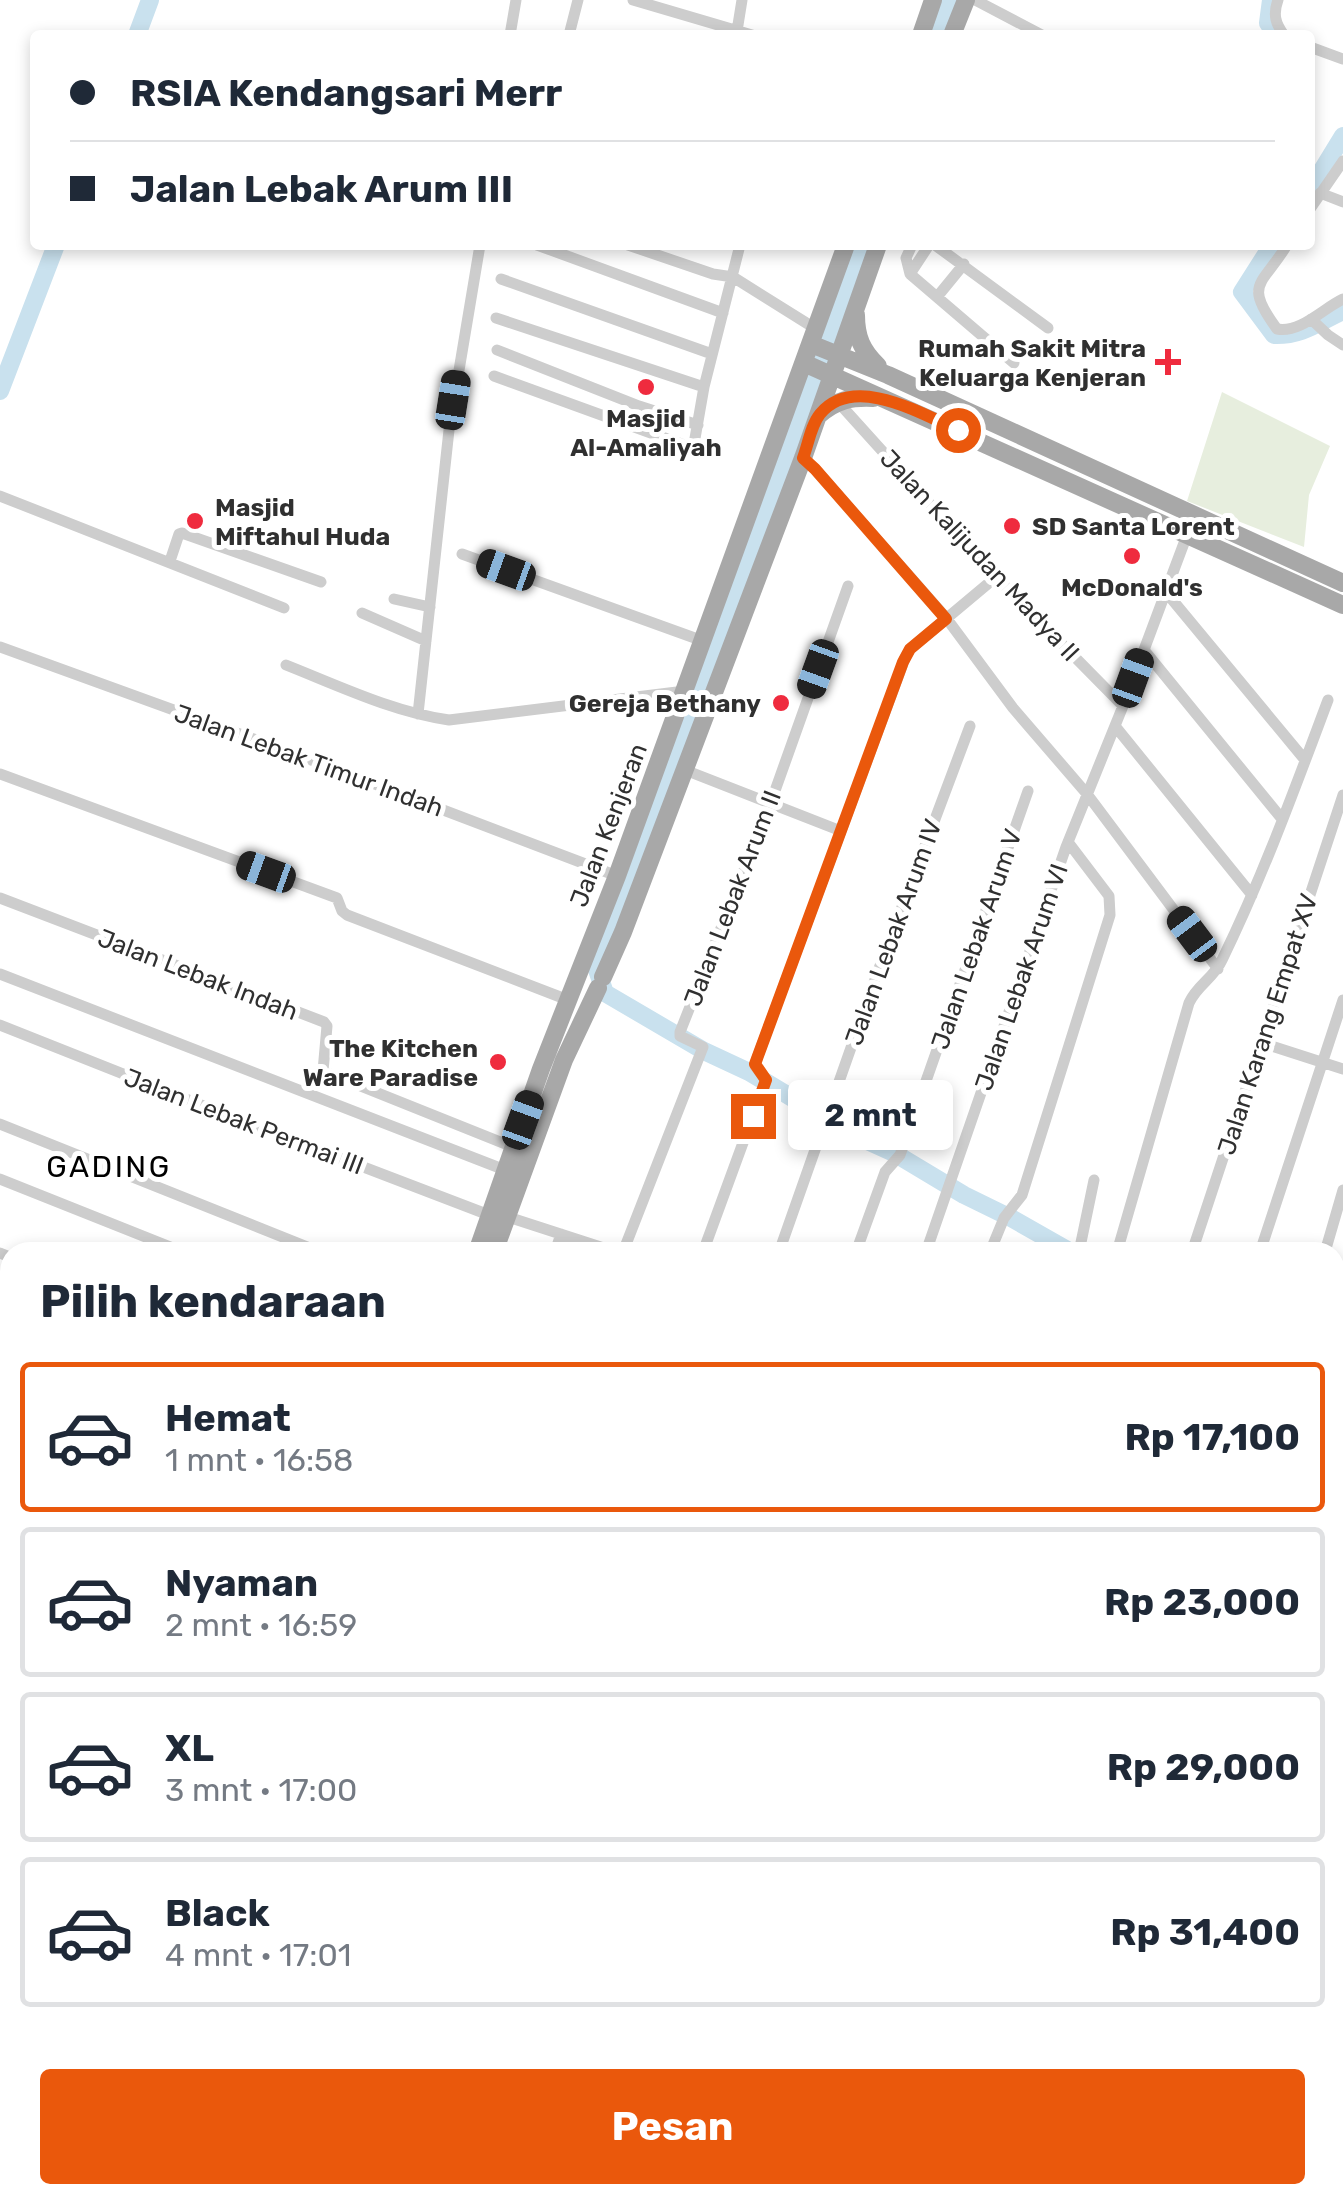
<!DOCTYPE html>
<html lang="id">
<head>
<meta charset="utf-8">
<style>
	body { margin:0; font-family:Rubik,sans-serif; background:#f2f2f3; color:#1f2937; height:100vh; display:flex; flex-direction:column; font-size:38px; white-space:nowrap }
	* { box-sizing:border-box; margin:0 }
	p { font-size:32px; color:#747a83 }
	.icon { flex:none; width:55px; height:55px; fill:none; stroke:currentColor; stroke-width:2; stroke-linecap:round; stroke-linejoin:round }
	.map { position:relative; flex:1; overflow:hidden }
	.drawer { position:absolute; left:0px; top:1242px; width:1345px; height:962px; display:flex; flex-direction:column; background:#fff; border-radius:30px 30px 0 0; box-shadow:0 5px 15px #0003 }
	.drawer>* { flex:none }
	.guide { position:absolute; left:30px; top:30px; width:1285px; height:220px; border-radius:10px; box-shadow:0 5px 15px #0003; display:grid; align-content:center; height:220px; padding:0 40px; background:#fff }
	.end { position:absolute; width:45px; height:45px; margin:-22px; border:12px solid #ea580c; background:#fff; box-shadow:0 0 0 5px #fff }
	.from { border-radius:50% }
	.bubble { position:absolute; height:70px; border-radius:10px; background:#fff; box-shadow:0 5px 15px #0003; font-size:32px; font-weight:700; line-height:70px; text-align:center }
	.car { position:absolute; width:30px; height:60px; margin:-30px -15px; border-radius:12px; box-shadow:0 0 8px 2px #0007; background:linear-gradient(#222 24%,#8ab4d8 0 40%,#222 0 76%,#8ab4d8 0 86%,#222 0) }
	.guide b { display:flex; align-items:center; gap:35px; height:95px; font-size:38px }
	.guide b+b { border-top:2px solid #e0e1e3 }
	.guide i { width:25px; height:25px; background:#1f2937 }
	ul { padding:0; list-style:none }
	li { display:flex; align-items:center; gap:30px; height:150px; margin:0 20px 15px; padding:0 20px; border:5px solid #e0e1e3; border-radius:10px }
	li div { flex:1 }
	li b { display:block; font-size:38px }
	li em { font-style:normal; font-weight:700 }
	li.active { border-color:#ea580c }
	li>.icon { width:90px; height:90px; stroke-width:1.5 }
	h2 { padding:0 40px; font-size:45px; line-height:120px }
	.action { display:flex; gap:20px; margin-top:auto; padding:20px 40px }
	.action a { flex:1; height:115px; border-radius:10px; background:#ea580c; color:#fff; font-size:40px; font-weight:700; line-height:115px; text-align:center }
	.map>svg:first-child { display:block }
</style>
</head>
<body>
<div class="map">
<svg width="1343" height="2203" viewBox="0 0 1343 2203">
	<rect width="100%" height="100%" fill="#fff"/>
	<path fill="#e7eede" d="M 1222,392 L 1330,446 L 1309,495 L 1304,547 L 1187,501 Z"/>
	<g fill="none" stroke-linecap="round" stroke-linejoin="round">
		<path stroke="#c9e1ee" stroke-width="18" d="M 1271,0 L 1268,23 L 1276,35
			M 137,35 L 150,0
			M 938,35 L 950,0
			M 1310,190 L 1343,136
			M 862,245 L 609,943 L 596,967 L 605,993 L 704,1051 L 749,1072 L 852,1134 L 894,1153 L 964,1195 L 1011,1218 L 1071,1252
			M 1272,245 L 1242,292 L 1274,335 C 1302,336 1319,322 1343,311
			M 0,391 L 56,245"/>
		<path stroke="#cdcdcd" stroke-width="11" d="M 633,0 L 752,35
			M 975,0 L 1042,35
			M 1278,0 C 1273,14 1275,23 1284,35
			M 737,31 L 742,0
			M 510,35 L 516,0
			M 569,35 L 578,0
			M 1310,47 L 1343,59
			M 1320,193 L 1343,202
			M 1310,209 L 1343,161
			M 537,245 L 723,313
			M 628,245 L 713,274 L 733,277 L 816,329
			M 912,245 L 906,258 L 910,274 L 1014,363
			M 935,245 L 1048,328
			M 1287,245 C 1262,286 1243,283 1277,329 C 1301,333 1322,309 1343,299
			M 910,274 L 929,245
			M 501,279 L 712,354
			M 937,297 L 964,264
			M 496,318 L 704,387
			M 1311,319 L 1328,335 L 1343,345
			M 497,350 L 639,406 L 698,425
			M 494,376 L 695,449 L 694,444 L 704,387 L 740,245
			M 838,402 L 996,577 L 1123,706
			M 803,458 L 815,469 L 947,619 L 1013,708 L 1087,794 L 1218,969
			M 0,496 L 284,608
			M 462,554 L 703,641
			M 170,561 L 179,534 L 182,533 L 321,582
			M 1165,591 L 1305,760
			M 394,599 L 430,607
			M 362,613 L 426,641
			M 0,647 L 325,765 L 617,876
			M 1144,650 L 1282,819
			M 286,665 C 339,686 393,712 449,720 L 685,691
			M 418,714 L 449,430 L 480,245
			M 1115,726 L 1252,895
			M 685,770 L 841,831
			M 0,774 L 337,898 L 342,911 L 347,915 L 568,1000
			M 0,898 L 324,1022 L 327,1026 L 323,1071 L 513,1147
			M 0,974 L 505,1170
			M 0,1025 L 204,1106 L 489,1215
			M 1262,1043 L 1343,1069
			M 0,1124 L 320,1252
			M 0,1179 L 183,1252
			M 508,1217 L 616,1252
			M 625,1248 L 641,1252
			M 555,1252 L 561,1234
			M 623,1252 L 703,1047 L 680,1036 L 680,1032 L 771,802 L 848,586
			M 703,1252 L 766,1080 L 755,1066 L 756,1061 L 905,658 L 910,649 L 996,577
			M 779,1252 L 878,971 L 970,726
			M 856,1252 L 885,1172 L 900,1155 L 1028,791
			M 926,1252 L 1066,847 L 1123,706 L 1187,535
			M 990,1252 L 1004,1218 L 1022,1195 L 1110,915 L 1109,896 L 1068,842
			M 1079,1252 L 1094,1180
			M 1117,1252 L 1189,1003 C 1197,985 1214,978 1222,960 C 1263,876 1295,788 1328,700
			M 1192,1252 L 1343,795
			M 1260,1252 L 1343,1000
			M 1325,1252 L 1343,1190
			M 0,1253 L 10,1257
			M 0,1363 L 10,1366
			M 1335,1397 L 1343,1389
			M 0,1403 L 10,1407
			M 1335,1450 L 1343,1452
			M 0,1490 L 10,1494
			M 1335,1558 L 1343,1529
			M 0,1561 L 10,1566
			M 0,1628 L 10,1633
			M 0,1687 L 10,1692
			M 0,1735 L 10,1740
			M 1335,1800 L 1343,1776
			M 1335,1862 L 1343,1866
			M 1335,1931 L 1343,1935
			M 1335,1983 L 1343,1987
			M 0,1993 L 10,1970
			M 1335,2035 L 1343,2039
			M 0,2043 L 10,2047
			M 1335,2113 L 1343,2117
			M 657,2195 L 675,2203
			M 825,2195 L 835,2200
			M 639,2203 L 642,2195
			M 884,2203 L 887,2195
			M 946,2203 L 948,2195
			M 1002,2203 L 1004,2195
			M 1080,2203 L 1083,2195
			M 1100,2203 L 1103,2195
			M 1151,2203 L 1154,2195
			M 1213,2203 L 1216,2195
			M 1276,2203 L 1279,2195"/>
		<path stroke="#a8a8a8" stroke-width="18" d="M 921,35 L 933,0
			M 952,35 L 966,0
			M 856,315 C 856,337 862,351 878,366
			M 811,344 L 888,375 L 1343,583
			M 804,363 L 1343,605
			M 819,415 C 836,400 851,397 873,398
			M 603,977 L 623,932 L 803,458 L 878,245
			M 477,1252 L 541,1069 L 617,876 L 846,245
			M 494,1252 L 564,1060 L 598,988
			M 130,2203 L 133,2195
			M 149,2203 L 152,2195"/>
	</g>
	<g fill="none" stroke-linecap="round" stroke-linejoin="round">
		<path stroke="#ea580c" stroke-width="12" d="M 753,1116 L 766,1080 L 755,1064 L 903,662 L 910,649 L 946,619 L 815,469 L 803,458 C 808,445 811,425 820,414 C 854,373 922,414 958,430"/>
	</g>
	<g fill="#ef2b3e" stroke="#fff" stroke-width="4">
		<path d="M1163 347h10v10h10v10h-10v10h-10v-10h-10v-10h10z"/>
		<circle cx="646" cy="387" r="10"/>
		<circle cx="195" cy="521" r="10"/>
		<circle cx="1012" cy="526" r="10"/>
		<circle cx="1132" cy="556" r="10"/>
		<circle cx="781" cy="703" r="10"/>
		<circle cx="498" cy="1062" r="10"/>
	</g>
	<g text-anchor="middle" stroke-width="10" stroke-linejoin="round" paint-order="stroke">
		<g font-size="25" font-weight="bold" fill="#303030" stroke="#fff" text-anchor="end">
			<text x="1146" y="357">Rumah Sakit Mitra<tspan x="1146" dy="29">Keluarga Kenjeran</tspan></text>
			<text x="646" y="427" text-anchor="middle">Masjid<tspan x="646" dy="29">Al-Amaliyah</tspan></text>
			<text x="215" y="516" text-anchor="start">Masjid<tspan x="215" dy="29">Miftahul Huda</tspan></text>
			<text x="1032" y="535" text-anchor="start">SD Santa Lorent</text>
			<text x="1132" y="596" text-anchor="middle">McDonald's</text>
			<text x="761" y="712">Gereja Bethany</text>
			<text x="478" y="1057">The Kitchen<tspan x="478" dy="29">Ware Paradise</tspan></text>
		</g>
		<g font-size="25" fill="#303030" stroke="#fff">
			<text transform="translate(980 555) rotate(47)" y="9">Jalan Kalijudan Madya II</text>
			<text transform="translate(309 760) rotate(20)" y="9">Jalan Lebak Timur Indah</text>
			<text transform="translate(608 825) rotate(-69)" y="9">Jalan Kenjeran</text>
			<text transform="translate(732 898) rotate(-69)" y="9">Jalan Lebak Arum II</text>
			<text transform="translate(893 932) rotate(-70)" y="9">Jalan Lebak Arum IV</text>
			<text transform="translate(976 939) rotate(-71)" y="9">Jalan Lebak Arum V</text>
			<text transform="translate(198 974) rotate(21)" y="9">Jalan Lebak Indah</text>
			<text transform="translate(1021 977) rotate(-71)" y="9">Jalan Lebak Arum VI</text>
			<text transform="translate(1267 1024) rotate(-72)" y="9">Jalan Karang Empat XV</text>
			<text transform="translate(244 1121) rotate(21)" y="9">Jalan Lebak Permai III</text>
		</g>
		<g font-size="30" letter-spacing="2.5" fill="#000" stroke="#fff">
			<text x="109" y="1177">GADING</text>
		</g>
	</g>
</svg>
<i class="end from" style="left:958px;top:430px"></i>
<i class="end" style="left:753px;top:1116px"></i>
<div class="bubble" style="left:788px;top:1080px;width:165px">2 mnt</div>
<i class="car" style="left:453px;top:400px;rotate:9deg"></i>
<i class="car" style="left:506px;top:570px;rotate:290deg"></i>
<i class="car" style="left:818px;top:669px;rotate:200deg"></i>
<i class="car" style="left:1133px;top:678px;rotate:20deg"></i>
<i class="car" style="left:266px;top:872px;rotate:290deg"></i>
<i class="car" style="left:1192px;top:934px;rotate:323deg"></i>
<i class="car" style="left:523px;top:1120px;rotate:20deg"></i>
<div class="guide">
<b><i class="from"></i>RSIA Kendangsari Merr</b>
<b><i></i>Jalan Lebak Arum III</b>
</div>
<section class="drawer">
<h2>Pilih kendaraan</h2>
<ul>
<li class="active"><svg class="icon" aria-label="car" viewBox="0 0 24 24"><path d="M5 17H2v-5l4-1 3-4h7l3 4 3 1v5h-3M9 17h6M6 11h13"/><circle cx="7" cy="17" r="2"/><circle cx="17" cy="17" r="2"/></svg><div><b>Hemat</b><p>1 mnt · 16:58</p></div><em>Rp 17,100</em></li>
<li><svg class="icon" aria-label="car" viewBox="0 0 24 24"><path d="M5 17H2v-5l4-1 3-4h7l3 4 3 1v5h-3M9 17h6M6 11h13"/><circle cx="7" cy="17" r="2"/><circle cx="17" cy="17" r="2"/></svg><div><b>Nyaman</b><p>2 mnt · 16:59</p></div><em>Rp 23,000</em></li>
<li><svg class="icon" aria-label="car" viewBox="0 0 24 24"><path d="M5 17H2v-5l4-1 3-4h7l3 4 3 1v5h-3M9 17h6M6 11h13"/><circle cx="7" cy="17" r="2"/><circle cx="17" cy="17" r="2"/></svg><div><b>XL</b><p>3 mnt · 17:00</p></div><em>Rp 29,000</em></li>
<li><svg class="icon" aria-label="car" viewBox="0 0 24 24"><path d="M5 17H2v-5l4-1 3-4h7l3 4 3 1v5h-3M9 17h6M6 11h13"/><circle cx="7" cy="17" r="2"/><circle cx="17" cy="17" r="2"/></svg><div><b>Black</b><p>4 mnt · 17:01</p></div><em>Rp 31,400</em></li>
</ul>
<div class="action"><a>Pesan</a></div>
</section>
</div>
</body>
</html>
